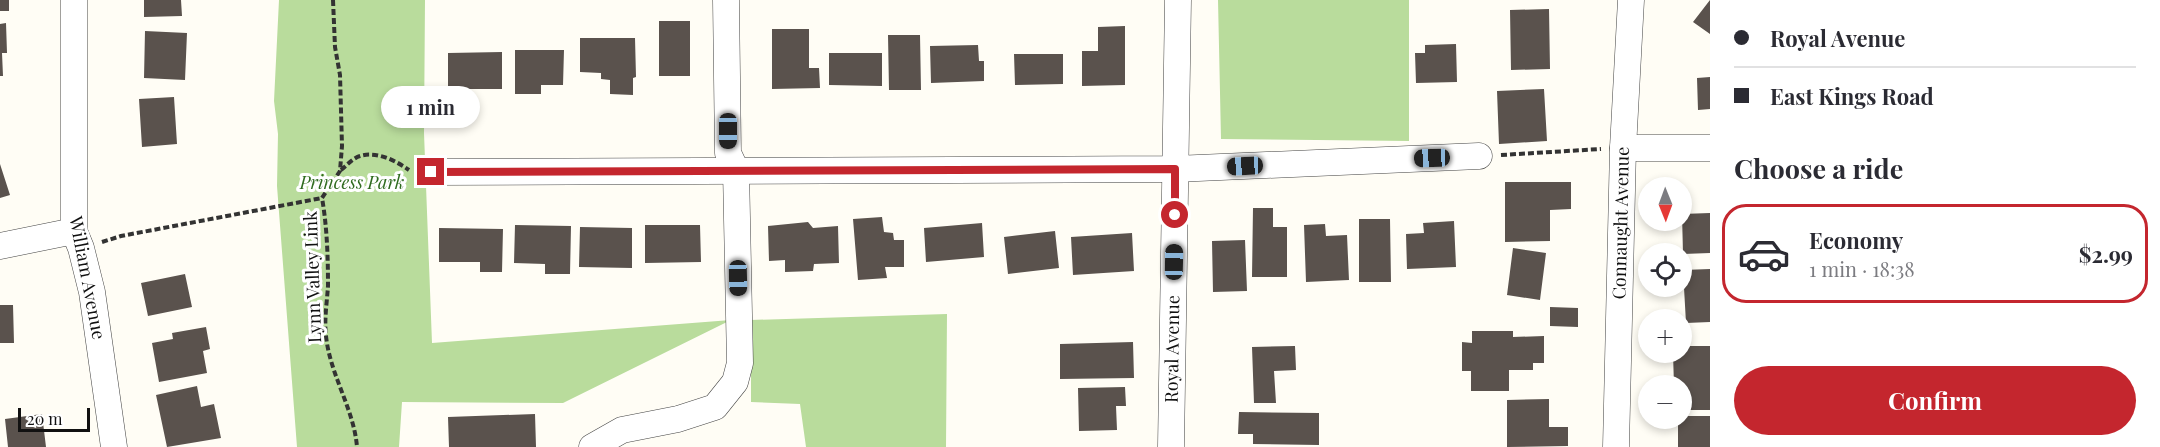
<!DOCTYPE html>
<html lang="en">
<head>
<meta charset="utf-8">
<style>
	body { margin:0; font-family:"Playfair Display",serif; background:#f2f2f3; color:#2b2b33; height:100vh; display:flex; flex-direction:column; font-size:22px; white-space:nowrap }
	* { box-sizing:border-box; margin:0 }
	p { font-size:20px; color:#7c7c81 }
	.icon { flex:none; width:33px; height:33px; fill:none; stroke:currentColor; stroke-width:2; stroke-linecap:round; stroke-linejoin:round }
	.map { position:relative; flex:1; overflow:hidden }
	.drawer { display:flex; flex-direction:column; background:#fff; width:450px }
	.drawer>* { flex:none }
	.guide { display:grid; align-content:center; height:132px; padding:0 24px; background:#fff }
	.needle { width:39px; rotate:179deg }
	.buttons { position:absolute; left:1638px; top:177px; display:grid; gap:12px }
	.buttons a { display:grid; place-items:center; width:54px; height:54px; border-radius:50%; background:#fff; box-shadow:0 3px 9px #0003; font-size:30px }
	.scale { position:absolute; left:18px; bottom:15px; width:72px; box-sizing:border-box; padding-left:6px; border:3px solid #111; border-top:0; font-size:16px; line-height:21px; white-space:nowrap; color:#111; -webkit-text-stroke:4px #fff; paint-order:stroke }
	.end { position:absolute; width:27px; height:27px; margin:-14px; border:8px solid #c4262e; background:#fff; box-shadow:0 0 0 3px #fff }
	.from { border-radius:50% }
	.bubble { position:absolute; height:42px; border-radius:21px; background:#fff; box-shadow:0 3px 9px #0003; font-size:20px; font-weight:700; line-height:42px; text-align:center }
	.car { position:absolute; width:18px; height:36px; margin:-18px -9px; border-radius:8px; box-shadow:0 0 4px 2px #0007; background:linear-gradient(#222 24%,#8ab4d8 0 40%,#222 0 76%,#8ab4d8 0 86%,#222 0) }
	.guide b { display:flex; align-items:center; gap:21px; height:57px; font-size:22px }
	.guide b+b { border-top:2px solid #e1e1e2 }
	.guide i { width:15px; height:15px; background:#2b2b33 }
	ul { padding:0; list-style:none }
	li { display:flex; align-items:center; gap:18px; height:99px; margin:0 12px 9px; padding:0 12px; border:3px solid transparent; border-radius:24px }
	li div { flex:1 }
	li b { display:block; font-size:22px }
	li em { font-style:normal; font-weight:700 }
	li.current { border-color:#c4262e }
	li>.icon { width:54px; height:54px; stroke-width:1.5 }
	h2 { padding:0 24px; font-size:27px; line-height:72px }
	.button { display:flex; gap:12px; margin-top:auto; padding:12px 24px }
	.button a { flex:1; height:69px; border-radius:36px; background:#c4262e; color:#fff; font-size:24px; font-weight:700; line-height:69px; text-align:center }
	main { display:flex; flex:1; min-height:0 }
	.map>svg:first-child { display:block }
</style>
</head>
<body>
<main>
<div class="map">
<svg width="1710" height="447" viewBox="0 0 1710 447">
	<rect width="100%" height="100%" fill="#fffdf5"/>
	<path fill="#b9dc9c" d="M 279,0 L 425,0 L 424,133 L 432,343 L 731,320 L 563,403 L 402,402 L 399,447 L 297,447 L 277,186 L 278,134 L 274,101 Z
		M 1218,0 L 1409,0 L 1409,141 L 1221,139 Z
		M 947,314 L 946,447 L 806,447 L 800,404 L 751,402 L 751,320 Z"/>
	<path fill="#5a524d" d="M 0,0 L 9,0 L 9,11 L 0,11 Z
		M 144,0 L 181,0 L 182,16 L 144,17 Z
		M 1710,0 L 1710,34 L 1693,22 Z
		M 1549,9 L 1550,69 L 1511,70 L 1510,10 Z
		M 659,21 L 690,21 L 690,76 L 659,76 Z
		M 6,23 L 7,53 L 2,53 L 3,76 L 0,76 L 0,24 Z
		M 1125,26 L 1125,85 L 1082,86 L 1082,51 L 1098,51 L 1098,27 Z
		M 772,29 L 809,29 L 809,68 L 819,68 L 820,88 L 772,89 Z
		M 145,31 L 187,33 L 185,80 L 144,78 Z
		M 888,35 L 920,35 L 921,90 L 889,90 Z
		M 580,38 L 635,38 L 636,77 L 633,78 L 633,95 L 610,94 L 610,80 L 601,79 L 601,73 L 580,72 Z
		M 1456,44 L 1457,82 L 1416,83 L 1415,53 L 1425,53 L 1425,45 Z
		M 978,45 L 979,61 L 984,61 L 984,81 L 931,83 L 930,46 Z
		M 515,50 L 564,50 L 563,85 L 541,85 L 541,94 L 515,94 Z
		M 502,52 L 502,89 L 448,89 L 448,53 Z
		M 829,53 L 882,53 L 882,86 L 829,85 Z
		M 1014,54 L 1063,54 L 1063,84 L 1015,85 Z
		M 1710,77 L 1710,109 L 1698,110 L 1697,78 Z
		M 1544,89 L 1547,141 L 1499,144 L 1497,91 Z
		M 174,97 L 177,144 L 142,147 L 139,99 Z
		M 0,164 L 10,195 L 0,198 Z
		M 1505,182 L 1571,182 L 1571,209 L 1550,210 L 1550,241 L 1505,242 Z
		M 1253,208 L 1273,208 L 1273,227 L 1287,227 L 1287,277 L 1252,277 Z
		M 1710,213 L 1710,253 L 1683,254 L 1682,214 Z
		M 882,217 L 884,232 L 893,233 L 894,240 L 904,240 L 904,267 L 885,267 L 887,278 L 858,280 L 853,219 Z
		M 1359,219 L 1390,219 L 1391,282 L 1359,282 Z
		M 1454,221 L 1456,267 L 1407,269 L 1406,234 L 1424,233 L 1423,223 Z
		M 808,222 L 813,228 L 838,226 L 839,263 L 814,264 L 813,271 L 785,272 L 785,260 L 769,261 L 768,226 Z
		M 982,223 L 984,257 L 926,262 L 924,228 Z
		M 1325,224 L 1326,236 L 1347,235 L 1349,280 L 1306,282 L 1304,225 Z
		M 515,225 L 571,226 L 570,274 L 545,274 L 545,264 L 514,263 Z
		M 645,225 L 700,225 L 701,262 L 645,263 Z
		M 580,227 L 632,228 L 632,268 L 579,267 Z
		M 439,228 L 503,229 L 502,272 L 480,272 L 480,262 L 439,262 Z
		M 1055,231 L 1059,268 L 1008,274 L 1004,237 Z
		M 1132,233 L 1134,271 L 1073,275 L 1071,237 Z
		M 1245,240 L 1247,291 L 1213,292 L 1212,241 Z
		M 1513,248 L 1546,253 L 1540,300 L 1507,295 Z
		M 1710,269 L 1710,322 L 1686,323 L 1683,270 Z
		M 185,274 L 192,307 L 148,316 L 141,283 Z
		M 0,305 L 13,305 L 14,343 L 0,343 Z
		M 1550,307 L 1578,308 L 1578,327 L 1550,326 Z
		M 206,327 L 210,349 L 203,351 L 207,373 L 159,382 L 152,343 L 173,339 L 172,333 Z
		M 1472,331 L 1513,331 L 1513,337 L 1544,336 L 1544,363 L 1533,363 L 1533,370 L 1509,370 L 1509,391 L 1471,391 L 1471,371 L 1462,371 L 1462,342 L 1472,343 Z
		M 1133,342 L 1134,378 L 1060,379 L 1060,344 Z
		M 1295,346 L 1296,370 L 1274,371 L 1276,403 L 1254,403 L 1252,347 Z
		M 1684,346 L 1710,346 L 1710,410 L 1687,410 L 1687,395 L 1682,392 L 1682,386 L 1674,386 L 1673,353 L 1682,352 L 1682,348 Z
		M 197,386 L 201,407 L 214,404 L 221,438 L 167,447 L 156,395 Z
		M 1125,387 L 1126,406 L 1116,406 L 1117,430 L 1079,431 L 1078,388 Z
		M 1549,399 L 1549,427 L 1568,427 L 1568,446 L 1507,447 L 1507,400 Z
		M 1239,412 L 1319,413 L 1319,445 L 1253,444 L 1253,434 L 1238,434 Z
		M 42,414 L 46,447 L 8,447 L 5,419 Z
		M 535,414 L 536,447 L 449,447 L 448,417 Z
		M 1682,416 L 1710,416 L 1710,447 L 1678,447 L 1678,418 L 1682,418 Z"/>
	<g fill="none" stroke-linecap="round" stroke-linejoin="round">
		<defs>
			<g id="street">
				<path d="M 74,0 L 74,231 L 81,248 L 92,292 L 114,447"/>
				<path d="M 1623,148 L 1710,148"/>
				<path d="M 431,172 L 1175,169 L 1479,156"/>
				<path d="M 0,246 L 74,231"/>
				<path d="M 592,447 L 622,430 L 678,419 L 715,407 L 735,382 L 740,363 L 736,170 L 728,153 L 726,0"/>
				<path id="s1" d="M 1171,447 L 1178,0"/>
				<path id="s2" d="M 1616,447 L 1623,148 L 1631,0"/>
			</g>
		</defs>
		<use href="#street" stroke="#444" stroke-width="27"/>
		<path stroke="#333" stroke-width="4" stroke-dasharray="6 3" stroke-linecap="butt" d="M 333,0 L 335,47 L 340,75 L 342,146 L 340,171 L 322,198 C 327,226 328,257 328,286 C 327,302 324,320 326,336 C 330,375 354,409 357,447
			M 1501,155 L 1601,149
			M 341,170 C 346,166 353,158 360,156 C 376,151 395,160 409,170
			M 102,242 L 121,236 L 322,198"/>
		<use href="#street" stroke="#fff" stroke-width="26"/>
	</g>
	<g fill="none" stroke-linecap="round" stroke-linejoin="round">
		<path stroke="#c4262e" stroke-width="8" d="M 431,172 L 1175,169 L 1175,215"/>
	</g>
	<g text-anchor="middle" stroke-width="6" stroke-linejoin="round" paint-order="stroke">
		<g font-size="18" font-style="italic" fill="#2f6b1f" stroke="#fff">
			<text x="352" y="189">Princess Park</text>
		</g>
		<g font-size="18" fill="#111" stroke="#fff">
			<text dy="6" stroke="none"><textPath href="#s2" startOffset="224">Connaught Avenue</textPath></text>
			<text transform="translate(313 277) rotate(-92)" y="6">Lynn Valley Link</text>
			<text transform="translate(87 278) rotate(79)" y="6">William Avenue</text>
			<text dy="6" stroke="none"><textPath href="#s1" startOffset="98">Royal Avenue</textPath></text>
		</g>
	</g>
</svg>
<div class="buttons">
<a><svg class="needle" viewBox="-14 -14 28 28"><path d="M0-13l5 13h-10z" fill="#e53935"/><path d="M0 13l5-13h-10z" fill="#7c7c81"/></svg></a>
<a><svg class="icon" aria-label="locate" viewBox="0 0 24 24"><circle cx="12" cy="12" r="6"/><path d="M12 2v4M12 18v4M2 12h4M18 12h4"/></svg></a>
<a>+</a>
<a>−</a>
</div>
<div class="scale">20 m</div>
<i class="end from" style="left:1175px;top:215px"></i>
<i class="end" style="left:431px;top:172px"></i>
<div class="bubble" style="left:381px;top:86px;width:99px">1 min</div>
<i class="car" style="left:728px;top:131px;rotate:180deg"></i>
<i class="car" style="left:1432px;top:158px;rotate:268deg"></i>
<i class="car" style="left:1245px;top:166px;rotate:267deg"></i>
<i class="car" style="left:1174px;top:262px;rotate:1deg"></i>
<i class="car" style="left:738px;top:278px;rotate:179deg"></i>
</div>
<section class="drawer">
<div class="guide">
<b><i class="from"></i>Royal Avenue</b>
<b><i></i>East Kings Road</b>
</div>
<h2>Choose a ride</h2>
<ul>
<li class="current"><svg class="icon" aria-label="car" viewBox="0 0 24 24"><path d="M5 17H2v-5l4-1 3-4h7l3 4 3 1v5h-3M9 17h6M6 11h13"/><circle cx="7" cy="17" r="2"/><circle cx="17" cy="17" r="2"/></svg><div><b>Economy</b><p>1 min · 18:38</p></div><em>$2.99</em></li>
</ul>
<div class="button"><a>Confirm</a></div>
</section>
</main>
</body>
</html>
